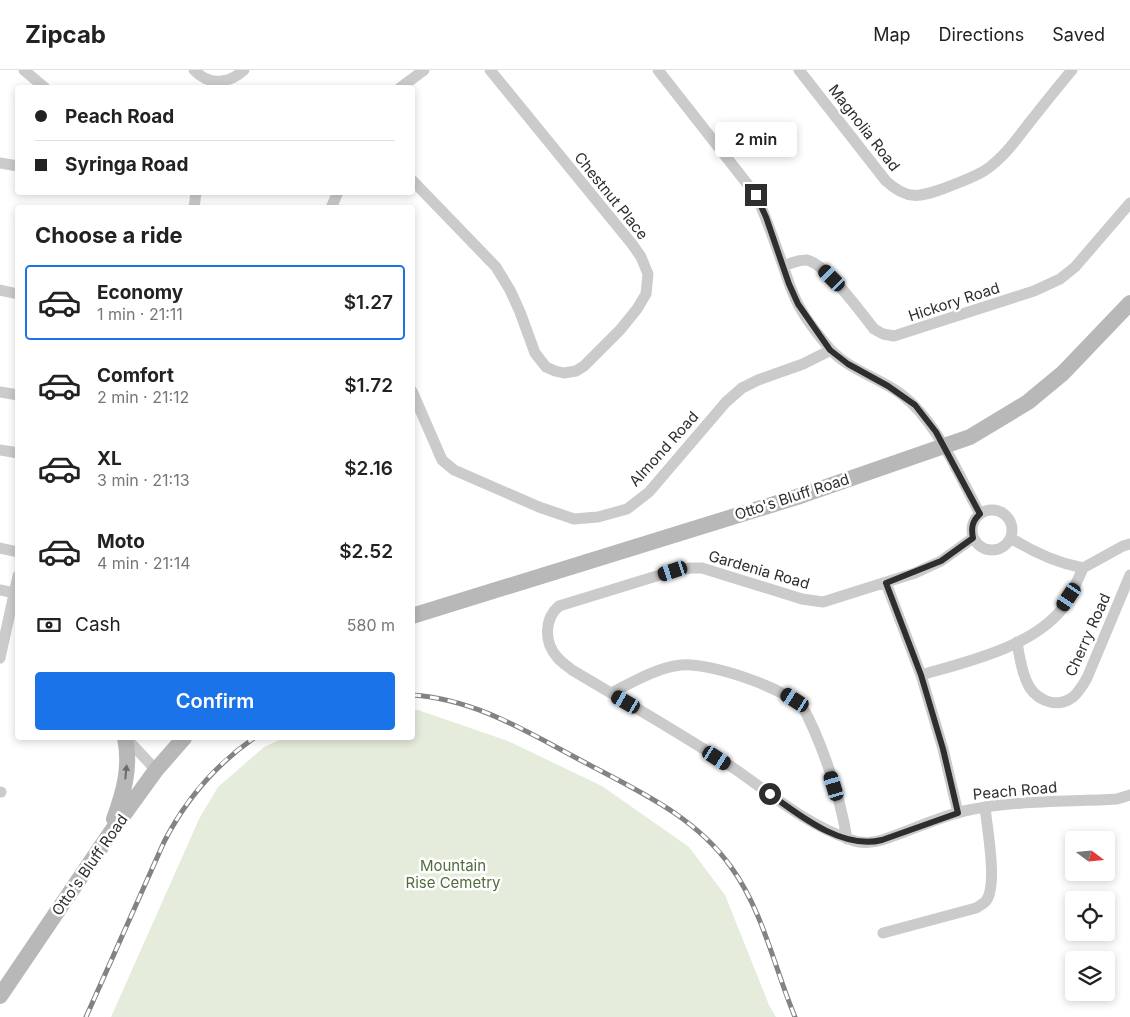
<!DOCTYPE html>
<html lang="en">
<head>
<meta charset="utf-8">
<style>
	body { margin:0; font-family:Inter,sans-serif; background:#f2f2f2; color:#222; height:100vh; display:flex; flex-direction:column; font-size:19px; white-space:nowrap }
	* { box-sizing:border-box; margin:0 }
	p { font-size:16px; color:#767676 }
	.icon { flex:none; width:28px; height:28px; fill:none; stroke:currentColor; stroke-width:2; stroke-linecap:round; stroke-linejoin:round }
	.map { position:relative; flex:1; overflow:hidden }
	.drawer { position:absolute; left:15px; top:135px; width:400px; height:535px; display:flex; flex-direction:column; background:#fff; border-radius:5px; box-shadow:0 2px 8px #0003 }
	.drawer>* { flex:none }
	.banner { position:absolute; left:15px; top:15px; width:400px; height:110px; border-radius:5px; box-shadow:0 2px 8px #0003; display:grid; align-content:center; height:110px; padding:0 20px; background:#fff }
	.needle { width:32px; rotate:106deg }
	.controls { position:absolute; left:1065px; top:761px; display:grid; gap:10px }
	.controls a { display:grid; place-items:center; width:50px; height:50px; border-radius:5px; background:#fff; box-shadow:0 2px 8px #0003; font-size:25px }
	.end { position:absolute; width:22px; height:22px; margin:-11px; border:6px solid #2e2e2e; background:#fff; box-shadow:0 0 0 2px #fff }
	.from { border-radius:50% }
	.bubble { position:absolute; height:35px; border-radius:5px; background:#fff; box-shadow:0 2px 8px #0003; font-size:16px; font-weight:600; line-height:35px; text-align:center }
	.car { position:absolute; width:15px; height:30px; margin:-15px -8px; border-radius:6px; box-shadow:0 0 4px 1px #0007; background:linear-gradient(#222 24%,#8ab4d8 0 40%,#222 0 76%,#8ab4d8 0 86%,#222 0) }
	.banner b { display:flex; align-items:center; gap:18px; height:48px; font-size:19px }
	.banner b+b { border-top:1px solid #e0e0e0 }
	.banner i { width:12px; height:12px; background:#222 }
	ul { padding:0; list-style:none }
	li { display:flex; align-items:center; gap:15px; height:75px; margin:0 10px 8px; padding:0 10px; border:2px solid transparent; border-radius:5px }
	li div { flex:1 }
	li b { display:block; font-size:19px }
	li em { font-style:normal; font-weight:600 }
	li.active { border-color:#1a73e8 }
	li>.icon { width:45px; height:45px; stroke-width:1.5 }
	h2 { padding:0 20px; font-size:22px; line-height:60px }
	.pay { display:flex; align-items:center; gap:12px; height:55px; padding:0 20px; font-size:19px }
	.pay p { margin-inline-start:auto }
	.cta { display:flex; gap:10px; margin-top:auto; padding:10px 20px }
	.cta a { flex:1; height:58px; border-radius:5px; background:#1a73e8; color:#fff; font-size:20px; font-weight:600; line-height:58px; text-align:center }
	header { display:flex; align-items:center; gap:30px; box-sizing:border-box; height:70px; padding:0 25px; background:#fff; border-bottom:1px solid #e0e0e0 }
	header strong { font-size:24px }
	nav { display:flex; gap:28px; margin-inline-start:auto; font-size:18px }
	.map>svg:first-child { display:block }
</style>
</head>
<body>
<header>
<strong>Zipcab</strong>
<nav><a>Map</a><a>Directions</a><a>Saved</a></nav>
</header>
<div class="map">
<svg width="1130" height="947" viewBox="0 0 1130 947">
	<rect width="100%" height="100%" fill="#fff"/>
	<path fill="#e5ecdc" d="M 413,640 L 418,640 L 508,671 L 602,716 L 689,777 L 725,825 L 769,935 L 776,947 L 111,947 L 200,747 L 218,717 L 264,677 L 284,668 L 412,668 Z"/>
	<g fill="none" stroke-linecap="round" stroke-linejoin="round">
		<path stroke="#cbcbcb" stroke-width="11" d="M 24,0 L 45,18
			M 194,0 C 209,16 229,14 244,0
			M 658,0 L 756,125 C 766,147 774,170 782,193 C 787,206 790,219 797,232 C 804,247 819,266 830,279 C 849,300 878,307 901,324 C 937,351 958,404 980,444
			M 799,0 L 886,111 C 908,131 919,127 945,118 C 958,113 972,108 984,101 C 1001,90 1014,73 1026,57 C 1041,38 1056,19 1072,0
			M 400,18 L 424,0
			M 0,93 L 18,96
			M 412,110 L 496,197 L 510,220 L 520,242 L 535,283 L 546,297 L 555,301 L 564,303 L 576,301 L 584,296 L 620,260 L 637,239 L 646,224 L 648,204 L 641,187 L 632,174 L 490,0
			M 194,138 L 196,122
			M 331,138 L 338,122
			M 783,196 C 791,193 798,190 806,190 C 826,193 861,243 874,259 L 883,264 L 894,266 L 1034,221 L 1060,209 L 1075,197 L 1130,133
			M 0,220 L 18,224
			M 412,321 L 442,390 L 454,400 L 539,437 L 574,449 L 598,447 L 627,439 L 649,422 L 726,332 L 742,318 L 758,310 L 803,294 L 831,280
			M 0,322 L 18,325
			M 0,380 L 18,383
			M972 460a20 20 0 1 1 40 0a20 20 0 1 1-40 0Z
			M 973,468 L 941,491 L 915,503 L 823,532 L 802,529 L 702,498 L 691,498 L 673,501 L 559,536 C 544,549 544,572 557,587 C 561,592 567,596 572,600 C 626,632 680,663 732,697 C 770,723 805,754 849,769 C 860,774 870,773 882,770 C 911,761 939,746 969,740 C 1017,730 1068,732 1117,729 L 1130,725
			M 1011,468 C 1033,482 1058,493 1083,498 L 1123,476 L 1130,474
			M 0,478 L 18,482
			M 886,513 L 921,605 L 943,679 L 958,743
			M 0,520 L 14,523
			M 1017,572 C 1019,585 1021,598 1026,610 C 1033,629 1055,640 1073,627 C 1079,622 1083,615 1087,608 L 1130,505
			M 0,588 L 18,506
			M 921,605 C 966,592 1032,577 1062,539 C 1071,526 1077,512 1083,498
			M 611,623 C 631,613 658,597 681,595 C 708,592 788,618 804,640 C 808,646 811,654 814,660 C 829,695 841,732 847,769
			M 126,668 L 156,700
			M 0,722 L 1,722
			M 883,863 L 976,838 C 979,836 983,834 986,831 C 998,815 987,758 985,737"/>
		<path stroke="#b8b8b8" stroke-width="16" d="M 412,546 L 800,426 L 970,367 L 1028,332 L 1063,303 L 1130,233
			M 114,749 C 124,722 131,696 125,668
			M 0,926 L 109,765 L 156,700 L 184,668"/>
		<defs>
			<path id="rail" d="M 412,625 C 476,629 529,663 584,692 C 638,721 695,746 731,797 C 763,841 774,897 795,947
				M 86,947 L 164,772 C 186,729 214,696 254,668"/>
		</defs>
		<use href="#rail" stroke="#838383" stroke-width="5"/>
		<use href="#rail" stroke="#fff" stroke-width="3" stroke-dasharray="9" stroke-linecap="butt"/>
	</g>
	<defs><path id="oneway-solid" d="M-6-.8H1V-3.2L6.5 0L1 3.2V.8H-6Z" transform="scale(1.25)"/></defs>
	<use fill="#6c6c6c" href="#oneway-solid" transform="translate(126 702) rotate(-84)"/>
	<g fill="none" stroke-linecap="round" stroke-linejoin="round">
		<path stroke="#2e2e2e" stroke-width="6" d="M 756,125 L 766,147 L 789,214 L 798,234 L 830,280 L 848,294 L 888,316 L 915,335 L 936,362 L 980,444 C 972,451 971,458 973,468 L 941,491 L 886,513 L 921,605 L 943,679 L 958,743 L 882,770 C 843,780 800,746 770,724"/>
	</g>
	<g text-anchor="middle" stroke-width="5" stroke-linejoin="round" paint-order="stroke">
		<g font-size="15" fill="#2e2e2e" stroke="#fff">
			<text transform="translate(864 58) rotate(52)" y="5">Magnolia Road</text>
			<text transform="translate(611 126) rotate(51)" y="5">Chestnut Place</text>
			<text transform="translate(954 232) rotate(-18)" y="5">Hickory Road</text>
			<text transform="translate(664 379) rotate(-48)" y="5">Almond Road</text>
			<text transform="translate(792 427) rotate(-18)" y="5">Otto's Bluff Road</text>
			<text transform="translate(759 500) rotate(16)" y="5">Gardenia Road</text>
			<text transform="translate(1088 565) rotate(-66)" y="5">Cherry Road</text>
			<text transform="translate(1015 721) rotate(-5)" y="5">Peach Road</text>
			<text transform="translate(90 795) rotate(-55)" y="5">Otto's Bluff Road</text>
		</g>
		<g font-size="15" fill="#526c3a" stroke="#fff">
			<text x="453" y="801">Mountain<tspan x="453" dy="17">Rise Cemetry</tspan></text>
		</g>
	</g>
</svg>
<div class="controls">
<a><svg class="needle" viewBox="-14 -14 28 28"><path d="M0-13l5 13h-10z" fill="#e53935"/><path d="M0 13l5-13h-10z" fill="#767676"/></svg></a>
<a><svg class="icon" aria-label="locate" viewBox="0 0 24 24"><circle cx="12" cy="12" r="6"/><path d="M12 2v4M12 18v4M2 12h4M18 12h4"/></svg></a>
<a><svg class="icon" aria-label="layers" viewBox="0 0 24 24"><path d="M12 4l9 5-9 5-9-5zM3 14l9 5 9-5"/></svg></a>
</div>
<i class="end from" style="left:770px;top:724px"></i>
<i class="end" style="left:756px;top:125px"></i>
<div class="bubble" style="left:715px;top:52px;width:82px">2 min</div>
<i class="car" style="left:832px;top:208px;rotate:315deg"></i>
<i class="car" style="left:673px;top:501px;rotate:252deg"></i>
<i class="car" style="left:1069px;top:527px;rotate:214deg"></i>
<i class="car" style="left:795px;top:630px;rotate:303deg"></i>
<i class="car" style="left:626px;top:632px;rotate:300deg"></i>
<i class="car" style="left:717px;top:688px;rotate:123deg"></i>
<i class="car" style="left:834px;top:716px;rotate:343deg"></i>
<div class="banner">
<b><i class="from"></i>Peach Road</b>
<b><i></i>Syringa Road</b>
</div>
<section class="drawer">
<h2>Choose a ride</h2>
<ul>
<li class="active"><svg class="icon" aria-label="car" viewBox="0 0 24 24"><path d="M5 17H2v-5l4-1 3-4h7l3 4 3 1v5h-3M9 17h6M6 11h13"/><circle cx="7" cy="17" r="2"/><circle cx="17" cy="17" r="2"/></svg><div><b>Economy</b><p>1 min · 21:11</p></div><em>$1.27</em></li>
<li><svg class="icon" aria-label="car" viewBox="0 0 24 24"><path d="M5 17H2v-5l4-1 3-4h7l3 4 3 1v5h-3M9 17h6M6 11h13"/><circle cx="7" cy="17" r="2"/><circle cx="17" cy="17" r="2"/></svg><div><b>Comfort</b><p>2 min · 21:12</p></div><em>$1.72</em></li>
<li><svg class="icon" aria-label="car" viewBox="0 0 24 24"><path d="M5 17H2v-5l4-1 3-4h7l3 4 3 1v5h-3M9 17h6M6 11h13"/><circle cx="7" cy="17" r="2"/><circle cx="17" cy="17" r="2"/></svg><div><b>XL</b><p>3 min · 21:13</p></div><em>$2.16</em></li>
<li><svg class="icon" aria-label="car" viewBox="0 0 24 24"><path d="M5 17H2v-5l4-1 3-4h7l3 4 3 1v5h-3M9 17h6M6 11h13"/><circle cx="7" cy="17" r="2"/><circle cx="17" cy="17" r="2"/></svg><div><b>Moto</b><p>4 min · 21:14</p></div><em>$2.52</em></li>
</ul>
<div class="pay"><svg class="icon" aria-label="cash" viewBox="0 0 24 24"><path d="M3 7h18v10H3z"/><circle cx="12" cy="12" r="2"/></svg>Cash<p>580 m</p></div>
<div class="cta"><a>Confirm</a></div>
</section>
</div>
</body>
</html>
